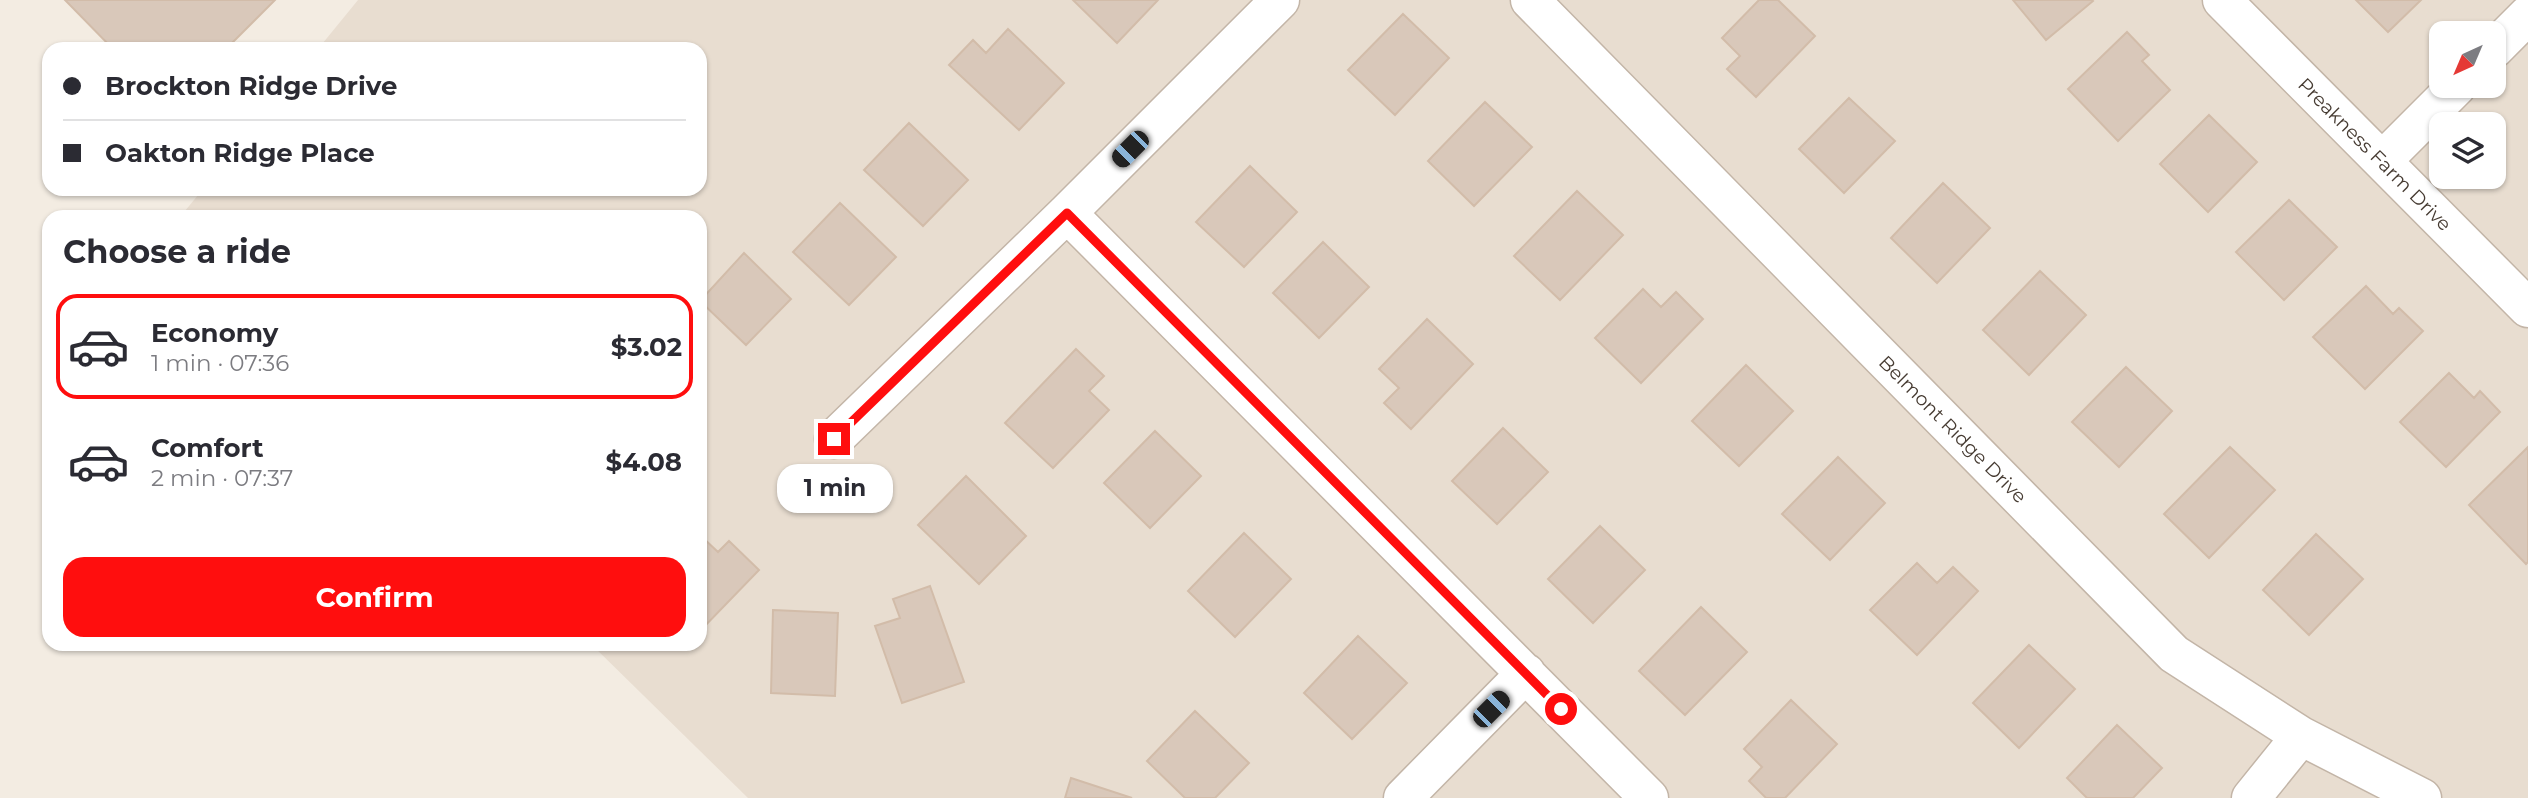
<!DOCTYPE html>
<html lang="en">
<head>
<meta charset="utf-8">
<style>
	body { margin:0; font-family:Montserrat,sans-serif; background:#f7f7f7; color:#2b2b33; height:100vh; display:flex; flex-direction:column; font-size:26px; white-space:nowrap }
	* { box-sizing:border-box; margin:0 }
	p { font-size:23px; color:#7c7c81 }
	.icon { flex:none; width:38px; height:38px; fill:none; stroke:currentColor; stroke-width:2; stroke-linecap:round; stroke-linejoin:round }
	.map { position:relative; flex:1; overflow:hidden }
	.side { position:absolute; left:42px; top:210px; width:665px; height:441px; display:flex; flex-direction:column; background:#fff; border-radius:21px; box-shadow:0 2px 5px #0004 }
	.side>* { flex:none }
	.top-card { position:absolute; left:42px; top:42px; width:665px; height:154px; border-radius:21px; box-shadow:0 2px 5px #0004; display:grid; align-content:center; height:154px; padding:0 21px; background:#fff }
	.needle { width:46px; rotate:224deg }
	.tools { position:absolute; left:2429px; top:21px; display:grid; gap:14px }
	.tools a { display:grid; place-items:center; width:77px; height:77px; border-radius:14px; background:#fff; box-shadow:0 2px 5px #0004; font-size:35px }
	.end { position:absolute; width:32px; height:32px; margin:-16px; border:9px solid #ff0e0e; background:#fff; box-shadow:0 0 0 4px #fff }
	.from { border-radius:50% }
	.bubble { position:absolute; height:49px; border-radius:21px; background:#fff; box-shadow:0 2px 5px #0004; font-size:23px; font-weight:700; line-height:49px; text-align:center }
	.car { position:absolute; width:21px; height:42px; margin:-21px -10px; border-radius:9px; box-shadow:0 0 5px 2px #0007; background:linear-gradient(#222 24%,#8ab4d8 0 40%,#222 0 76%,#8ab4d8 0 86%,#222 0) }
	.top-card b { display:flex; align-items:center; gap:24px; height:66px; font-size:26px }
	.top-card b+b { border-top:2px solid #e1e1e2 }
	.top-card i { width:18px; height:18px; background:#2b2b33 }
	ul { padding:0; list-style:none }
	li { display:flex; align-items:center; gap:21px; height:105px; margin:0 14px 10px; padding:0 7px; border:4px solid transparent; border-radius:21px }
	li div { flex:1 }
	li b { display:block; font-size:26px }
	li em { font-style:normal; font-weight:700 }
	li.active { border-color:#ff0e0e }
	li>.icon { width:63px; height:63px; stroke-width:1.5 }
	h2 { padding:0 21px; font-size:32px; line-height:84px }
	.cta { display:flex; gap:14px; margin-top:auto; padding:14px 21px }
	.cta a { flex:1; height:80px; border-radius:21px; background:#ff0e0e; color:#fff; font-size:28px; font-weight:700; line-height:80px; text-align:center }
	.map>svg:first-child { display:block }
</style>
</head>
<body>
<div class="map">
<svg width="2528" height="798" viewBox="0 0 2528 798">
	<rect width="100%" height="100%" fill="#f3ece2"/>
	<path fill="#e8ddd0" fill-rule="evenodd" d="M 358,0 L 2528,0 L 2528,798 L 748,798 L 591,644 L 700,644 L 700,217 L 180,217 L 203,189 L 700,189 L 700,49 L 318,49 ZM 2441,33 L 2494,33 L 2494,86 L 2441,86 ZM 2441,124 L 2494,124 L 2494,177 L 2441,177 Z"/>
	<path fill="#d9c8ba" stroke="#d2bca9" stroke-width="2" d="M 65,0 L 275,0 L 226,49 L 113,49 Z
		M 1073,0 L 1158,0 L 1117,43 Z
		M 1759,0 L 1778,0 L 1815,36 L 1756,97 L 1727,69 L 1740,56 L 1722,38 Z
		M 2013,0 L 2092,0 L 2093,1 L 2046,40 Z
		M 2356,0 L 2421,0 L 2388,32 Z
		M 1403,14 L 1449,58 L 1395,115 L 1348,70 Z
		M 1008,29 L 1064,83 L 1019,130 L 949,65 L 973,40 L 986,53 Z
		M 2127,32 L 2149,55 L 2142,61 L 2170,90 L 2118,141 L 2068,89 Z
		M 1849,98 L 1895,141 L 1844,193 L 1799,149 Z
		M 1485,102 L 1532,147 L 1474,206 L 1428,161 Z
		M 2209,115 L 2257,162 L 2208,212 L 2160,164 Z
		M 909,123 L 968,180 L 923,226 L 864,170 Z
		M 1250,166 L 1297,212 L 1244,267 L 1196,222 Z
		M 1943,183 L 1990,228 L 1937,283 L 1891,238 Z
		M 1577,191 L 1623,235 L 1560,300 L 1514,256 Z
		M 2289,200 L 2337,247 L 2284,300 L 2236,252 Z
		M 840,203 L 896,257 L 849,305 L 793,252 Z
		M 1323,242 L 1369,287 L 1319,338 L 1273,293 Z
		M 744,253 L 791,299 L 746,345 L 700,301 Z
		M 2040,271 L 2086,315 L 2029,375 L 1983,330 Z
		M 2366,286 L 2393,314 L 2399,308 L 2423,331 L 2365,389 L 2313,337 Z
		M 1643,289 L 1661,307 L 1676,292 L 1703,319 L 1641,383 L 1595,338 Z
		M 1427,319 L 1473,364 L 1411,429 L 1384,403 L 1399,388 L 1379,369 Z
		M 1076,349 L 1104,376 L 1089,391 L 1109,410 L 1053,468 L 1005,423 Z
		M 1746,365 L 1793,411 L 1739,466 L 1692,421 Z
		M 2126,367 L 2172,411 L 2119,467 L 2072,422 Z
		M 2449,373 L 2474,398 L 2480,391 L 2500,412 L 2446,467 L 2400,422 Z
		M 1503,428 L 1548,472 L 1497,524 L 1452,481 Z
		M 1155,431 L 1201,476 L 1150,528 L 1104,483 Z
		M 2230,447 L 2275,490 L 2209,558 L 2164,514 Z
		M 2528,447 L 2528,562 L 2526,564 L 2469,505 Z
		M 1838,457 L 1885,503 L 1830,560 L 1782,514 Z
		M 966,476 L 1026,536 L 979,584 L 918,525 Z
		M 1600,526 L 1645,570 L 1593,623 L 1548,579 Z
		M 1244,533 L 1291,579 L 1235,637 L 1188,591 Z
		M 2316,534 L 2363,579 L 2309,635 L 2263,590 Z
		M 701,536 L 718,552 L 729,541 L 759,570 L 700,631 Z
		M 1917,563 L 1937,583 L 1953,567 L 1978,591 L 1917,655 L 1870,610 Z
		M 930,586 L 964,682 L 902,703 L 875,626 L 900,618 L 893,599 Z
		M 1701,607 L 1747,652 L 1685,715 L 1639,671 Z
		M 773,610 L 838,613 L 835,696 L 771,693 Z
		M 1358,636 L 1407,683 L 1352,739 L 1304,693 Z
		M 2029,645 L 2075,689 L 2019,748 L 1973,703 Z
		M 1791,700 L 1837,744 L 1785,798 L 1766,798 L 1749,781 L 1762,767 L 1744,749 Z
		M 1195,711 L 1249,763 L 1215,798 L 1185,798 L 1147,761 Z
		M 2117,725 L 2162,768 L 2133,798 L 2087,798 L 2067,778 Z
		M 1071,778 L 1132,798 L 1065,798 Z"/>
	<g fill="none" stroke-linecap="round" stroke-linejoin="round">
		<defs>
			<path id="minor" d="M 1530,0 L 2174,654 L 2301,736 L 2422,798
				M 2222,0 L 2528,308
				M 2494,49 L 2528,15
				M 2382,161 L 2457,86
				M 1067,213 L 1649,798
				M 834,439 L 1067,213 L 1280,0
				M 1403,798 L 1526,673
				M 2251,798 L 2301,736"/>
		</defs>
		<use href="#minor" stroke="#c3b5a7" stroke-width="41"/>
		<use href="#minor" stroke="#fff" stroke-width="38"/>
	</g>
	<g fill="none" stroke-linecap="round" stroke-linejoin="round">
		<path stroke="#ff0e0e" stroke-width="9" d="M 834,439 L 1067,213 L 1561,709"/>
	</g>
	<g text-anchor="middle" stroke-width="7" stroke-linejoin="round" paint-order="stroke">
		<g font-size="19" fill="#463b32" stroke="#fff">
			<text transform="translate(2375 154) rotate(45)" y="7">Preakness Farm Drive</text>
			<text transform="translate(1953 429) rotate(45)" y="7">Belmont Ridge Drive</text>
		</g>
	</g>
</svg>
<div class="tools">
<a><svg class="needle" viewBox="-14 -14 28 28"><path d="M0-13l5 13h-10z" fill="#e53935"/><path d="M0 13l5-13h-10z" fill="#7c7c81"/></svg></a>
<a><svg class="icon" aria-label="layers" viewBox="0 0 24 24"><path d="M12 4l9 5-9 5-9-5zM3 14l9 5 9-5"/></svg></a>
</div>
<i class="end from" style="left:1561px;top:709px"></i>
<i class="end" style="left:834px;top:439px"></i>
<div class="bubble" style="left:777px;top:464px;width:116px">1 min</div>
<i class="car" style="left:1130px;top:149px;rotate:225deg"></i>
<i class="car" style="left:1491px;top:709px;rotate:45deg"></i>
<div class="top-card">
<b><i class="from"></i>Brockton Ridge Drive</b>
<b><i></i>Oakton Ridge Place</b>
</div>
<section class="side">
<h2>Choose a ride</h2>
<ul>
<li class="active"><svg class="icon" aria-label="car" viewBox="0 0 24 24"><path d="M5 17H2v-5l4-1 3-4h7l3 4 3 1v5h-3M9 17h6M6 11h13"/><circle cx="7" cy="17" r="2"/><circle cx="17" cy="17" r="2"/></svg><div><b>Economy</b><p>1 min · 07:36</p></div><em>$3.02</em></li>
<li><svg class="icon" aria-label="car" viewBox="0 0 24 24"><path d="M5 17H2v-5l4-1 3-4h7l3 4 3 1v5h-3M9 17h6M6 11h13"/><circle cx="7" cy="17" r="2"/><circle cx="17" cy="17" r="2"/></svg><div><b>Comfort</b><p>2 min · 07:37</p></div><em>$4.08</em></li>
</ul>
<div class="cta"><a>Confirm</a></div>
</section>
</div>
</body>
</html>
